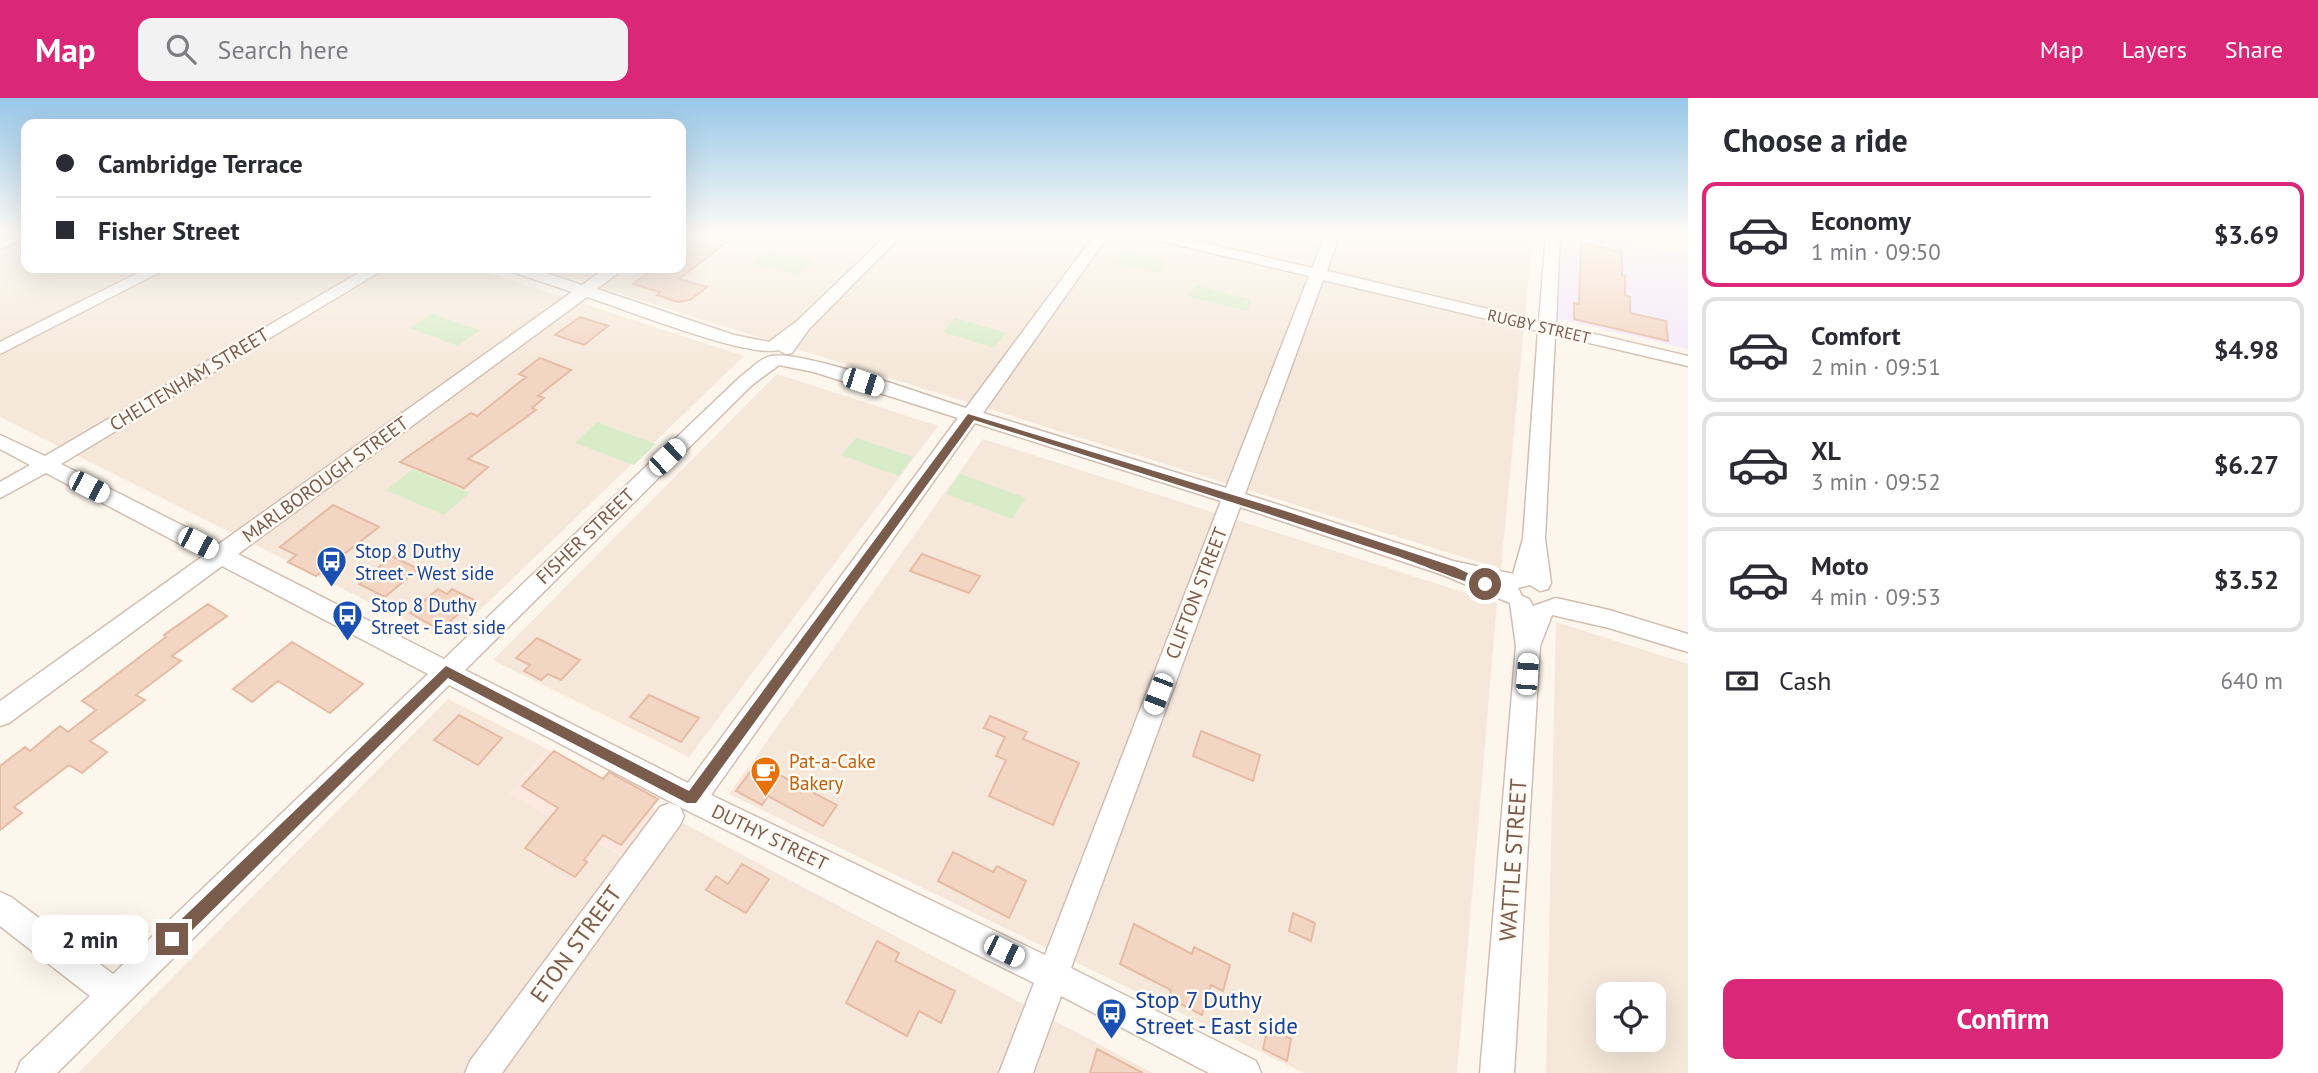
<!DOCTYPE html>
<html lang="en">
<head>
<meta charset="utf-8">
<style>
	body { margin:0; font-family:"PT Sans",sans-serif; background:#f2f2f3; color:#2b2b33; height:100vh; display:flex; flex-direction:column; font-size:26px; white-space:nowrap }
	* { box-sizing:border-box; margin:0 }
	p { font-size:23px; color:#7c7c81 }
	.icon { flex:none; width:38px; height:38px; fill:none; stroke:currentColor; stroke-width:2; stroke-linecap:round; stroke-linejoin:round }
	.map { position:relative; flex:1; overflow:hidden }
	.sheet { display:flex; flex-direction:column; background:#fff; width:630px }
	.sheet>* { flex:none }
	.guide { position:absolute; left:21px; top:21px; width:665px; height:154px; border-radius:14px; box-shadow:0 7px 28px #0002; display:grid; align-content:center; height:154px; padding:0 35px; background:#fff }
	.buttons { position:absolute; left:1596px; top:884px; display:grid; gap:14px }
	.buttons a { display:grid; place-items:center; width:70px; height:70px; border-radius:14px; background:#fff; box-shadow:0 7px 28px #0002; font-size:35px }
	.end { position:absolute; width:32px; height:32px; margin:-16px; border:9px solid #7a5c4d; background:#fff; box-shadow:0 0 0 4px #fff }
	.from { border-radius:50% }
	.bubble { position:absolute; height:49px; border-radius:14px; background:#fff; box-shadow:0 7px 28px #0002; font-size:23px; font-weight:600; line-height:49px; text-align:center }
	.car { position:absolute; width:21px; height:42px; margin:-21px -10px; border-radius:9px; box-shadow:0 0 5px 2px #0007; background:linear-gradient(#fff 24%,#345 0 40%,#fff 0 76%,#345 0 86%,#fff 0) }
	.guide b { display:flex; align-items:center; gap:24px; height:66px; font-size:26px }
	.guide b+b { border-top:2px solid #e1e1e2 }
	.guide i { width:18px; height:18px; background:#2b2b33 }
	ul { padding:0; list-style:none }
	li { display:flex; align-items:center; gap:21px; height:105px; margin:0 14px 10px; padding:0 21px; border:4px solid #e1e1e2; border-radius:14px }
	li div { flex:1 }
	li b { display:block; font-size:26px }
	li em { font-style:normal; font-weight:600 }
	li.selected { border-color:#db2777 }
	li>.icon { width:63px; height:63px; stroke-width:1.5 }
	h2 { padding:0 35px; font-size:32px; line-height:84px }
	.pay { display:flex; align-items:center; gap:18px; height:77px; padding:0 35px; font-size:26px }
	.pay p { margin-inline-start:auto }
	.action { display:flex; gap:14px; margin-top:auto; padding:14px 35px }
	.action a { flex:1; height:80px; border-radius:14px; background:#db2777; color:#fff; font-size:28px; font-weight:600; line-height:80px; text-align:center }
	header { display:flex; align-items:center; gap:42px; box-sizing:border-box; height:98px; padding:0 35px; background:#db2777; color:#fff }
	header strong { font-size:33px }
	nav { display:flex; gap:38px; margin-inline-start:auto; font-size:24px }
	.search { width:490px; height:63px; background:#f2f2f3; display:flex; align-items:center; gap:18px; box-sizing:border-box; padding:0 24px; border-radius:14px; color:#7c7c81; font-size:26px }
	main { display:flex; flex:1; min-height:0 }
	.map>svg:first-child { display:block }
</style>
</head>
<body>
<header>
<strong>Map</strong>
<div class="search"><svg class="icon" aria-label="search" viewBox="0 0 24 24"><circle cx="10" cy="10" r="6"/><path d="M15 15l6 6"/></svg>Search here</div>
<nav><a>Map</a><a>Layers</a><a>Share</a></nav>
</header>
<main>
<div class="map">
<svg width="1688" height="975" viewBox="0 0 1688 975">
	<rect width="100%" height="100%" fill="#fdf6ec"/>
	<path fill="#f5e8da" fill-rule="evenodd" d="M 0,135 L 26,135 L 26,170 L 473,170 L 744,258 L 455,536 L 437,538 L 0,319 Z
		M 681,135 L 1533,135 L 1501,471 L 538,170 L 681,170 Z
		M 777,276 L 938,328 L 689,659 L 493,562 Z
		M 983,341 L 1497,505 L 1457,975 L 1304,975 L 729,696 Z
		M 1556,524 L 1688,566 L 1688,975 L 1546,975 ZM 1609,896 L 1654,896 L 1654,942 L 1608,942 Z
		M 448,601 L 547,651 L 510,696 L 622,758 L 656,711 L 1153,975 L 78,975 Z"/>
	<path fill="#fde8e0" d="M 547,651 L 656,711 L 623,758 L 509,696 Z"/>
	<path fill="#f3e8fa" d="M 1563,135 L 1583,135 L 1688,156 L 1688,251 L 1556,220 Z"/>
	<path fill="#d8ecc9" d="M 768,152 L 814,164 L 798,178 L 752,165 Z
		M 1118,152 L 1166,164 L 1159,176 L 1110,164 Z
		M 1196,187 L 1252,202 L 1247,213 L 1189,199 Z
		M 432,216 L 480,232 L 458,248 L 410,230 Z
		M 955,220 L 1006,235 L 994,250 L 943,234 Z
		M 597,324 L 656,346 L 634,367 L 575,345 Z
		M 856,340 L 913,359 L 899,378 L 841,357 Z
		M 413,371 L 470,395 L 444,417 L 386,392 Z
		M 960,376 L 1026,400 L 1012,421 L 946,396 Z"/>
	<path fill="#f3d5c3" stroke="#e6bba3" stroke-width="2" d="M 696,135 L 727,135 L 718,141 L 727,144 L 679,181 L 707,189 L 690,202 L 678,204 L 657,197 L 660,194 L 633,186 L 654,170 L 681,170 L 681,145 Z
		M 1581,145 L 1622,154 L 1622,177 L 1625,178 L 1625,197 L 1630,199 L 1630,215 L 1666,223 L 1668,243 L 1574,221 L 1574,205 L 1579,206 Z
		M 580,219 L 608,228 L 584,247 L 555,237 Z
		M 540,260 L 571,272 L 538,298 L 544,300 L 532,310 L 536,312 L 468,361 L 488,369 L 464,390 L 400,364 L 471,315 L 477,318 L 526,279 L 519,276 Z
		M 333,407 L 379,429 L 316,478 L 288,464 L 296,457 L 280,449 Z
		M 922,456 L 980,478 L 969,495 L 910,473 Z
		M 392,458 L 418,471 L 385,499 L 359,486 Z
		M 438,491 L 447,496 L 452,491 L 474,502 L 440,532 L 410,515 Z
		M 208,506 L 227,518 L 172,558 L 181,563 L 136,597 L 145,602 L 90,643 L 107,654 L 82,675 L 69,667 L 14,709 L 22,715 L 0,732 L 0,668 L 25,649 L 30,653 L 60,628 L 68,634 L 96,612 L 82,603 L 166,539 L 164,537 Z
		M 537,540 L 580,562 L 561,582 L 548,576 L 541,582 L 524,573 L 530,567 L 516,560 Z
		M 292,544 L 363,586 L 330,615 L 278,583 L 252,604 L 233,591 Z
		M 649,597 L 699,620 L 681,644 L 630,619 Z
		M 459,617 L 502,640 L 478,667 L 434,642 Z
		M 990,618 L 1027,634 L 1023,641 L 1079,665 L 1053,727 L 989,698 L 1006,662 L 996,658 L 1005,639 L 984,630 Z
		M 1201,633 L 1260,657 L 1253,683 L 1193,658 Z
		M 554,653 L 603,681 L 609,674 L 658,701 L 621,747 L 603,737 L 584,762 L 587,764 L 575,779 L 525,750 L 558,710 L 522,688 Z
		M 757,665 L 837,707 L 823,728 L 768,698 L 762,707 L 736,693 Z
		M 953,754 L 993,774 L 997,768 L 1026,783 L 1009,820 L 938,783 Z
		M 742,766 L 769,781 L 746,815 L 706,792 L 716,778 L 728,786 Z
		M 1293,815 L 1315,825 L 1311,843 L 1289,833 Z
		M 1134,826 L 1192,856 L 1194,849 L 1230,867 L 1223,893 L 1211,887 L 1202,917 L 1169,900 L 1171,892 L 1120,866 Z
		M 877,843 L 899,855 L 895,863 L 955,893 L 941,925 L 919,913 L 907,938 L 846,905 Z
		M 1268,930 L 1291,941 L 1287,963 L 1263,951 Z
		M 1097,951 L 1143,975 L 1090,975 Z"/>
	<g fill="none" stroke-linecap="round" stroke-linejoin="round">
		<defs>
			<path id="minor" d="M 14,135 L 26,135 L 26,140 L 0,151 L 0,141 Z
				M 889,135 L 904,135 L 809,231 L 792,255 L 786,256 L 778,252 C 746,260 625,211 587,199 L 238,456 L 444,561 L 740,279 C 749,273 760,260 771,258 C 804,252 927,298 966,310 L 1096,135 L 1110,135 L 983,315 L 1226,390 L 1309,178 L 1140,138 L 1138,135 L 1162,135 L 1312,170 L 1326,135 L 1340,135 L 1327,173 L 1539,223 L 1546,135 L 1560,135 L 1556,227 L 1688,258 L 1688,268 L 1555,237 L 1545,441 L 1551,485 L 1548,491 L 1540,493 L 1530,487 L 1518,490 L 1522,498 L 1529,501 L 1533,508 L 1556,500 L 1609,512 L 1688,536 L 1688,554 L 1609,530 L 1552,517 L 1540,548 L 1514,975 L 1480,975 L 1516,548 L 1510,505 L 1443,477 L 1240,409 L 1071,870 L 1256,963 L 1261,975 L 1209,975 L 1061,898 L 1033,975 L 999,975 L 1034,885 L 682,710 L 449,587 L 57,975 L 16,975 L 21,963 L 90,898 L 0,828 L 0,794 L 11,799 L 113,876 L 428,576 L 222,468 L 9,625 L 0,628 L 0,603 L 203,458 L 46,375 L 0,400 L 0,384 L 30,367 L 0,351 L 0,337 L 45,358 L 367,170 L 386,170 L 61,366 L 219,446 L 572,194 L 510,173 L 508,170 L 531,170 L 582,187 L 606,170 L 624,170 L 597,191 L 734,237 L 769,244 L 797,223 ZM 1323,182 L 1538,233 L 1523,441 L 1513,476 L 1453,463 L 1245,396 ZM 779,267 L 814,274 L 958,320 L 688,685 L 465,572 L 752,287 ZM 975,325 L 1221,403 L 1045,857 L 711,697 Z
				M 148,170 L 168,170 L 0,256 L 0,244 Z
				M 670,705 L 680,709 L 684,718 L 680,727 L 502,975 L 465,975 L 470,963 L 660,709 Z"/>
		</defs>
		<use href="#minor" stroke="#d1beb0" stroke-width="3"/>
		<use href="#minor" fill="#fff" fill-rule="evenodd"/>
	</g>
	<linearGradient id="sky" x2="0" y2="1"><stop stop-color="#97c7e8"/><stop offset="0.5" stop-color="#fefbf6"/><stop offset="1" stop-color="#fefbf6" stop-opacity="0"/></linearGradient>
	<rect width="1688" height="271" fill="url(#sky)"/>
	<path fill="#7a5c4d" d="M 968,316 L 1285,413 L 1455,469 L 1491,486 L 1489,489 C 1479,491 1415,464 1400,459 C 1258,412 1116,367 974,322 L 696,705 L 687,705 L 448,580 L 178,846 L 172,848 L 167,846 L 165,841 L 167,835 L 446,568 L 689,693 Z"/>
	<defs>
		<symbol id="bus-pin" viewBox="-11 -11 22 30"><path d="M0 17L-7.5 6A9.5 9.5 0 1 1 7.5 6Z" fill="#1a4fb4" stroke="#fffaf3"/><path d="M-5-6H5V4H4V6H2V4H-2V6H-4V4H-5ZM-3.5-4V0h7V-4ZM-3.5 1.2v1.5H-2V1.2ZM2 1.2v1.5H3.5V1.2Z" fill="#fff"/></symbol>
		<symbol id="cafe-pin" viewBox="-11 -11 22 30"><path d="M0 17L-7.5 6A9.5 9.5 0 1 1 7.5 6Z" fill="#e8710a" stroke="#fffaf3"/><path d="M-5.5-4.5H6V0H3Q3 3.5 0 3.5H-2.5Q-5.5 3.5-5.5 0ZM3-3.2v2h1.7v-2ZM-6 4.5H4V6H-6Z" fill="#fff"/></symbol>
	</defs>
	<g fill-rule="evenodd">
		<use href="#bus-pin" x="314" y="446" width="35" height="47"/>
		<use href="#bus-pin" x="330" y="500" width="35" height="47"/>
		<use href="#cafe-pin" x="748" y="656" width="35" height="47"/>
		<use href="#bus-pin" x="1094" y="898" width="35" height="47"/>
	</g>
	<g text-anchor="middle" stroke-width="5" stroke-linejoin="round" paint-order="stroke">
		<g font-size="16" fill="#7a5c4d" stroke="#fffaf3">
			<text transform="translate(1539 228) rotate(13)" y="6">RUGBY STREET</text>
		</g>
		<g font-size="19" fill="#7a5c4d" stroke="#fffaf3">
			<text transform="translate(189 281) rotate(-31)" y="7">CHELTENHAM STREET</text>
			<text transform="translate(325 381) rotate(-36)" y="7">MARLBOROUGH STREET</text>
			<text transform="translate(585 438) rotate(-44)" y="7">FISHER STREET</text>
			<text transform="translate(1196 495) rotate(-69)" y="7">CLIFTON STREET</text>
			<text transform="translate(770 739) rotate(26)" y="7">DUTHY STREET</text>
		</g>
		<g font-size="19" fill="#164399" stroke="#fffaf3" text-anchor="start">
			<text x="355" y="460">Stop 8 Duthy<tspan x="355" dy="22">Street - West side</tspan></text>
			<text x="371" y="514">Stop 8 Duthy<tspan x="371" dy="22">Street - East side</tspan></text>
		</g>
		<g font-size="19" fill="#c56008" stroke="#fffaf3" text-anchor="start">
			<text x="789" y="670">Pat-a-Cake<tspan x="789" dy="22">Bakery</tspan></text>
		</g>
		<g font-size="23" fill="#7a5c4d" stroke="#fffaf3">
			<text transform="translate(1513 762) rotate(-86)" y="8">WATTLE STREET</text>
			<text transform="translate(576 846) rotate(-54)" y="8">ETON STREET</text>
		</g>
		<g font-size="23" fill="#164399" stroke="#fffaf3" text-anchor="start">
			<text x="1135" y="910">Stop 7 Duthy<tspan x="1135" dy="26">Street - East side</tspan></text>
		</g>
	</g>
</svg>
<div class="buttons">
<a><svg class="icon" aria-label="locate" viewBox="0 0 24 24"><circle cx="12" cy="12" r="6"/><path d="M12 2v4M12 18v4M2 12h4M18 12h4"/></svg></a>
</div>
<i class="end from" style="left:1485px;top:486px"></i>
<i class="end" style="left:172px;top:841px"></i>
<div class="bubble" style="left:32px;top:817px;width:116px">2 min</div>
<i class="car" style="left:863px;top:284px;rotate:108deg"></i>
<i class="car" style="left:667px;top:359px;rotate:46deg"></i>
<i class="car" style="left:89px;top:389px;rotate:117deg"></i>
<i class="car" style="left:198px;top:445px;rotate:117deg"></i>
<i class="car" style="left:1527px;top:576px;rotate:4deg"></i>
<i class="car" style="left:1158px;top:596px;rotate:201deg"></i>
<i class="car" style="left:1004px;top:853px;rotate:116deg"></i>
<div class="guide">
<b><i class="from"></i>Cambridge Terrace</b>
<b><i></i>Fisher Street</b>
</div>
</div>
<section class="sheet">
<h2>Choose a ride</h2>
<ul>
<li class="selected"><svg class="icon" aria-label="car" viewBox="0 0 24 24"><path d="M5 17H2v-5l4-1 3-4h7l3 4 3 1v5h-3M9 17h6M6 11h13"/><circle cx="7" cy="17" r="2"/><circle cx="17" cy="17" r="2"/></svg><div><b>Economy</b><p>1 min · 09:50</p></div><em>$3.69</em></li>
<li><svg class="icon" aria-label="car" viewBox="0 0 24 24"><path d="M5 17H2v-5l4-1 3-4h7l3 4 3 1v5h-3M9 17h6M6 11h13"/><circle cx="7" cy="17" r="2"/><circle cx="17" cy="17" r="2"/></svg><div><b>Comfort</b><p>2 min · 09:51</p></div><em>$4.98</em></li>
<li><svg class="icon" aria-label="car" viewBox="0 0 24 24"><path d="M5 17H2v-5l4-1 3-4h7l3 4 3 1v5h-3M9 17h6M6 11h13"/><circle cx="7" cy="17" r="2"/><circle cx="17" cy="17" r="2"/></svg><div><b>XL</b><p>3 min · 09:52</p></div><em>$6.27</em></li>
<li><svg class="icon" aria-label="car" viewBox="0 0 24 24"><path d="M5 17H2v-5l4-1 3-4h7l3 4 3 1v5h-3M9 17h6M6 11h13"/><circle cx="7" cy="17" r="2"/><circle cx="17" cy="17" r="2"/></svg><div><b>Moto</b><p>4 min · 09:53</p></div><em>$3.52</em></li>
</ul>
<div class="pay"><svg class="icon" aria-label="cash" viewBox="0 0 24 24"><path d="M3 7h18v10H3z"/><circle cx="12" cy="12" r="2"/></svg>Cash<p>640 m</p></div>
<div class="action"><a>Confirm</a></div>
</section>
</main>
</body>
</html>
